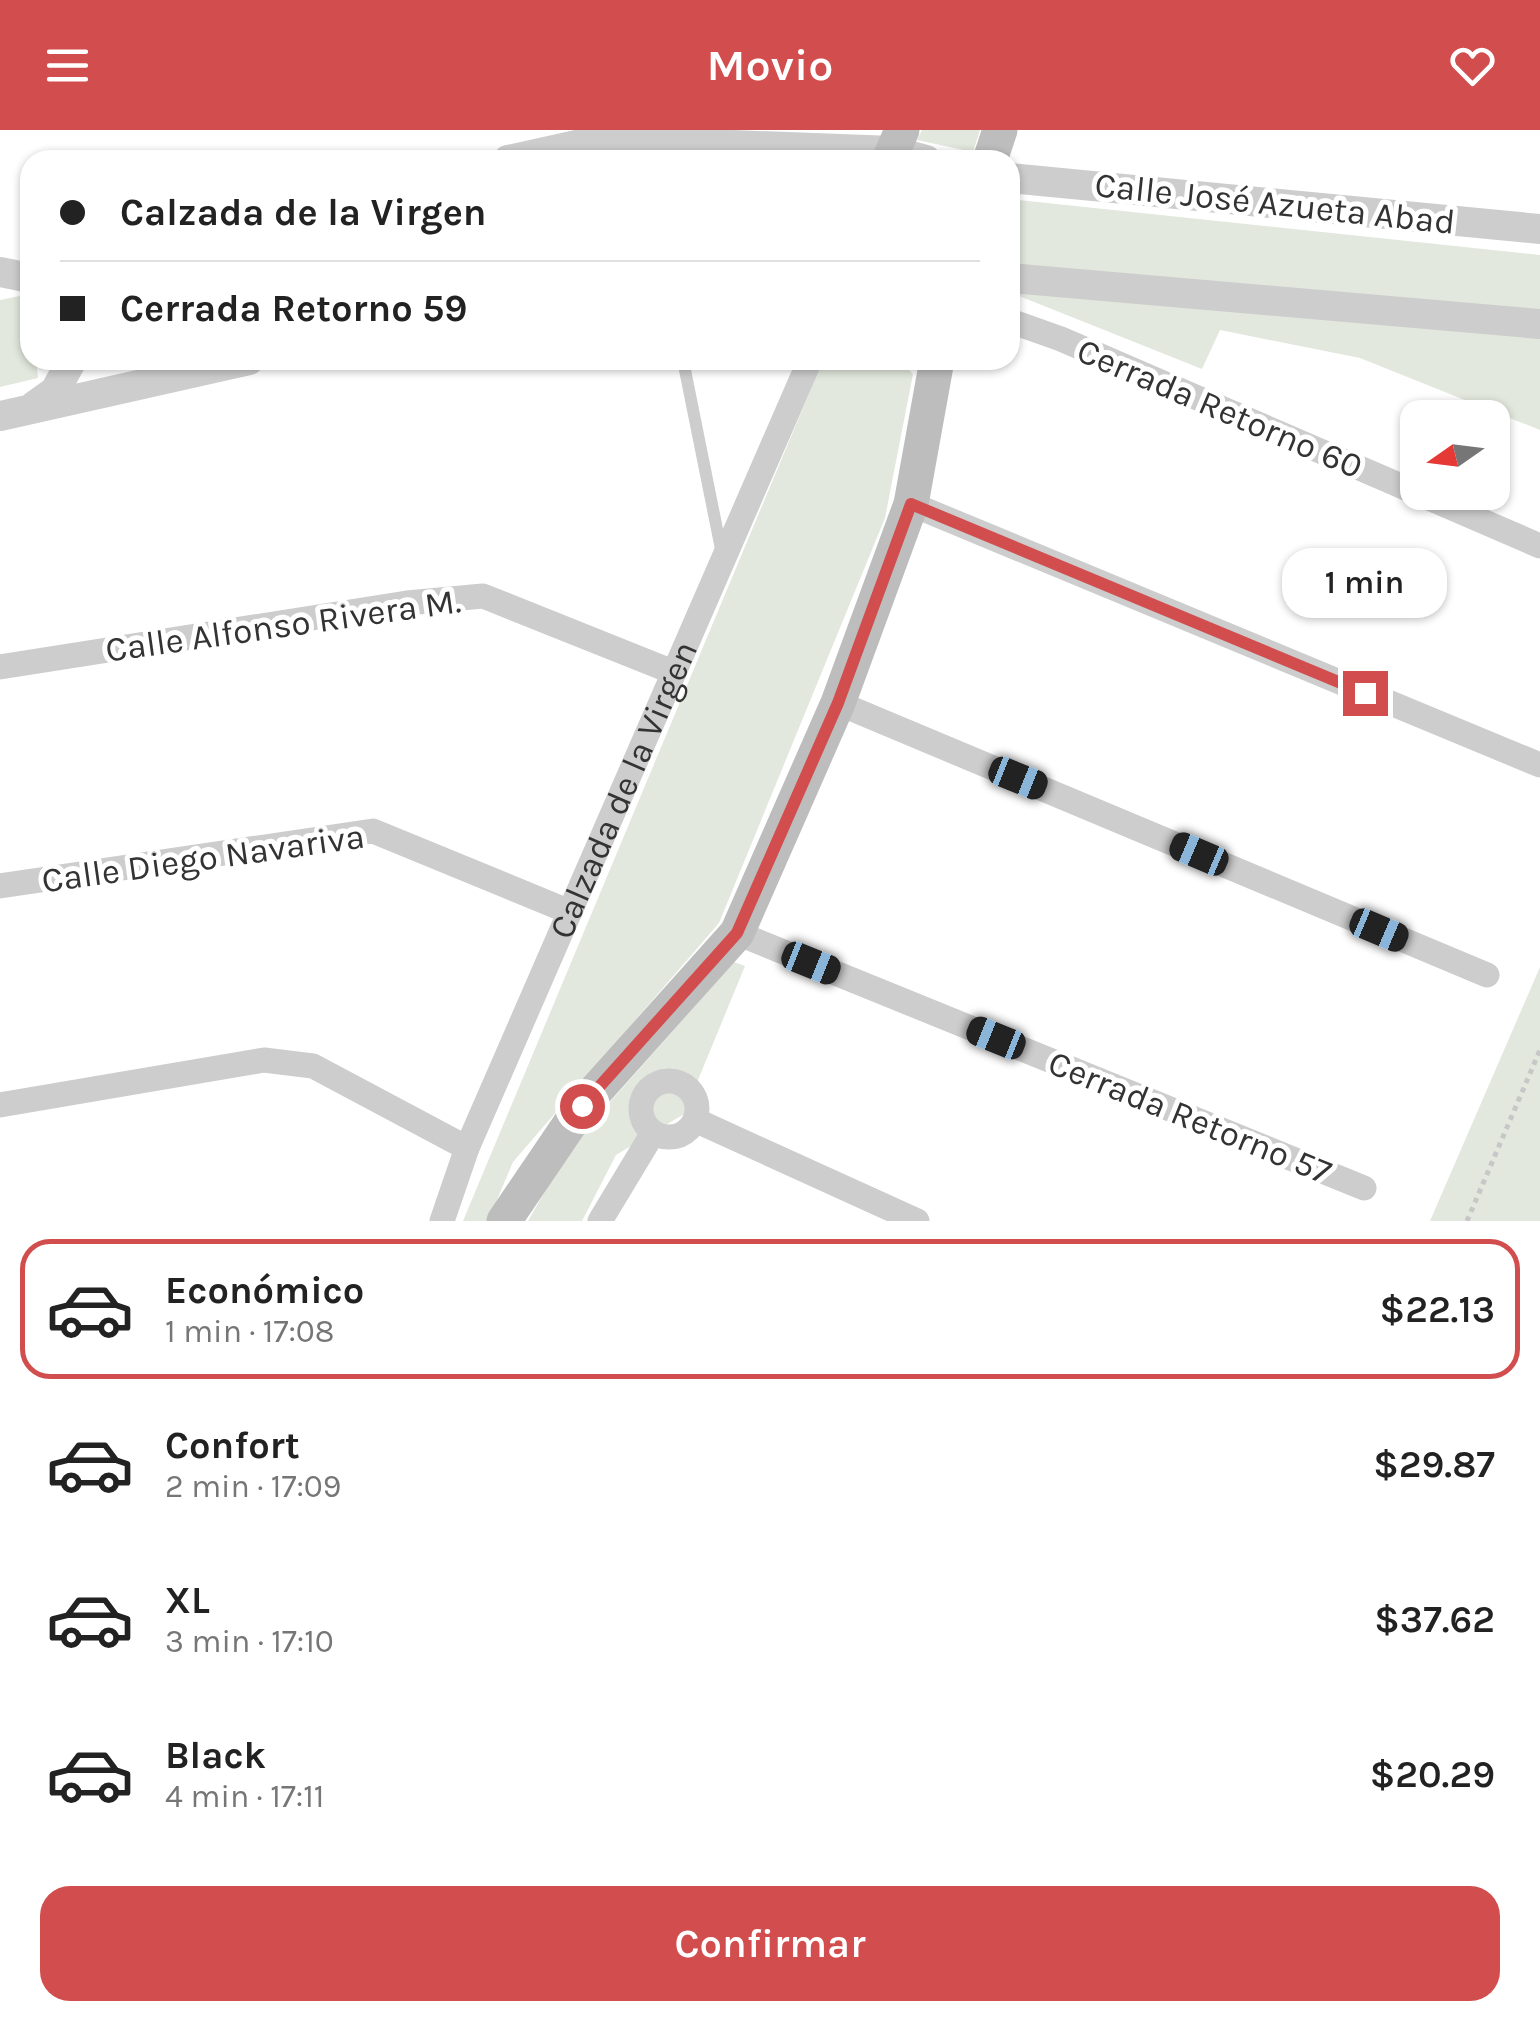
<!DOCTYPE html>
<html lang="es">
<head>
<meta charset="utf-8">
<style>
	body { margin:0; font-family:Karla,sans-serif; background:#f6f6f6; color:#222; height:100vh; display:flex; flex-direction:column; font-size:38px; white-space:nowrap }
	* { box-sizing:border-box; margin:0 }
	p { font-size:32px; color:#767676 }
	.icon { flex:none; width:55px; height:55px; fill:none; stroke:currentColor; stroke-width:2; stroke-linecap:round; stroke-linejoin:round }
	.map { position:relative; height:1091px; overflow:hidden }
	.sheet { display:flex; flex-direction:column; background:#fff; flex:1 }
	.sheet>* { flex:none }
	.banner { position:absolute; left:20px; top:20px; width:1000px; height:220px; border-radius:30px; box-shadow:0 2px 8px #0004; display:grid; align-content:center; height:220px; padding:0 40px; background:#fff }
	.needle { width:65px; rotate:256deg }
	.fabs { position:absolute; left:1400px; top:270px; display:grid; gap:20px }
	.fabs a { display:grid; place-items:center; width:110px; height:110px; border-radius:20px; background:#fff; box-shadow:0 2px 8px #0004; font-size:50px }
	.end { position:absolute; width:45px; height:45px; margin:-22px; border:12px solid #d24d4d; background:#fff; box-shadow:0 0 0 5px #fff }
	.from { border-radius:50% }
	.bubble { position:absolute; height:70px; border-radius:30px; background:#fff; box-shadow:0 2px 8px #0004; font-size:32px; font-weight:600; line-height:70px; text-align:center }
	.car { position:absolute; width:30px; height:60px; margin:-30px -15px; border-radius:12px; box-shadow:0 0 8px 2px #0007; background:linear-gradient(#222 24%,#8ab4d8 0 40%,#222 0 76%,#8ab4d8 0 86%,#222 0) }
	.banner b { display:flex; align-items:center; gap:35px; height:95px; font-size:38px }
	.banner b+b { border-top:2px solid #e0e0e0 }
	.banner i { width:25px; height:25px; background:#222 }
	ul { padding:18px 0 0; list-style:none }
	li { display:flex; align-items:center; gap:30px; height:140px; margin:0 20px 15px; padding:0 20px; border:5px solid transparent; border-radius:30px }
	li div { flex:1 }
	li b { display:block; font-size:38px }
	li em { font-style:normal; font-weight:600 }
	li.current { border-color:#d24d4d }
	li>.icon { width:90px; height:90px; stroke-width:1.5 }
	.button { display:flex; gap:20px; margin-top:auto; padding:20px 40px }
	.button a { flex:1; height:115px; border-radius:30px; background:#d24d4d; color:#fff; font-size:40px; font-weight:600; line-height:115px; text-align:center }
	header { display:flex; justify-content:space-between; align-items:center; height:130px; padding:0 40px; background:#d24d4d; color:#fff; font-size:45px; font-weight:600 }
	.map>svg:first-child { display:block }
</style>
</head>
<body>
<header><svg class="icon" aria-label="menu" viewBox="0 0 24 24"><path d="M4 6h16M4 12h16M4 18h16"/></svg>Movio<svg class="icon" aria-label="heart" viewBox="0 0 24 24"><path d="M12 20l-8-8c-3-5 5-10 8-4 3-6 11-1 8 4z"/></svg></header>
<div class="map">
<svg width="1540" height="1091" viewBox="0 0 1540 1091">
	<rect width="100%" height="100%" fill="#fff"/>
	<path fill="#e2e8dd" d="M 922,0 L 980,0 L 973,22 L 917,10 Z
		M 1010,69 L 1540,125 L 1540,300 L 1360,228 L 1220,200 L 1202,239 L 1019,166 L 1010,168 Z
		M 29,164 L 30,230 L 36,230 L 38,248 L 0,257 L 0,170 Z
		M 823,230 L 900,230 L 913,244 L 885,388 L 719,793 L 513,1032 L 488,1091 L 463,1091 Z
		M 734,832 L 745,836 L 684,984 L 616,1025 L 582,1091 L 528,1091 L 571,1016 Z
		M 1540,837 L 1540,1091 L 1430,1091 Z"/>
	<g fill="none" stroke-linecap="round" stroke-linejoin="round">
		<path stroke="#c7c7c7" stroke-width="5" stroke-dasharray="5 5" stroke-linecap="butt" d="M 1467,1091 L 1540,920"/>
		<path stroke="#cdcdcd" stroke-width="12" d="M 683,230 L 722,424"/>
		<g stroke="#cdcdcd" stroke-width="25">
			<path d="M 1010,191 L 1061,209 L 1540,416"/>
			<path d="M 911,374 L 1540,635"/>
			<path d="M 0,537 L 407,473 L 483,466 L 673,542"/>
			<path d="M 838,573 L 1487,845"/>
			<path d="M 0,756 L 373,701 L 570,782"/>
			<path d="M 737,803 L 1364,1058"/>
			<circle cx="669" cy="979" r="28"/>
			<path d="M 0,975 L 264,930 L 313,936 L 467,1018"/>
			<path d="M 695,990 L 917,1091"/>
			<path id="s1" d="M 442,1091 L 467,1018 L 810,230"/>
			<path d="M 600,1091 L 653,1003"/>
		</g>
		<path stroke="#cdcdcd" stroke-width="30" d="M 508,30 L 599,10 L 893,21 L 926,30
			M 1010,48 L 1540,99
			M 0,142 L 30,148
			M 1010,148 L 1540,194
			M 34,276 L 55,261 L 72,230
			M 0,286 L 249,230"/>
		<path stroke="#bdbdbd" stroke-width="35" d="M 889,30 L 902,0
			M 990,30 L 1000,0
			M 504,1091 L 582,976 L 737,803 L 838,573 L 911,374 L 937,230"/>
	</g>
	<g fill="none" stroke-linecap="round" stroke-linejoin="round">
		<path stroke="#d24d4d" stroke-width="12" d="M 582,976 L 737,803 L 838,573 L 911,374 L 1365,563"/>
	</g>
	<g text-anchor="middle" stroke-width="10" stroke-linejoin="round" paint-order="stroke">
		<g font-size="35" fill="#333" stroke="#fff">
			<text transform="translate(1275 73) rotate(6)" y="12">Calle José Azueta Abad</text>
			<text transform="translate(1220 278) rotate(23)" y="12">Cerrada Retorno 60</text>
			<text transform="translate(283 495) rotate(-8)" y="12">Calle Alfonso Rivera M.</text>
			<text dy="12" stroke="none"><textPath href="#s1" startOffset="468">Calzada de la Virgen</textPath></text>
			<text transform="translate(203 728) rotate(-8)" y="12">Calle Diego Navariva</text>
			<text transform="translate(1190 987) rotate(22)" y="12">Cerrada Retorno 57</text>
		</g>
	</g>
</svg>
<div class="fabs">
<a><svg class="needle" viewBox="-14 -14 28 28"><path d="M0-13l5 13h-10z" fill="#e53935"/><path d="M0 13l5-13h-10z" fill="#767676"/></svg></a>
</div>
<i class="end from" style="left:582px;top:976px"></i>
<i class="end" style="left:1365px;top:563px"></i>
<div class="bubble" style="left:1282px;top:418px;width:165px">1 min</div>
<i class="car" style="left:1018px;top:648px;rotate:112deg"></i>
<i class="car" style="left:1199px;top:724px;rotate:293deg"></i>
<i class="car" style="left:1379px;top:800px;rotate:113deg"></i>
<i class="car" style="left:811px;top:833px;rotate:112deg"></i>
<i class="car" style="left:996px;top:908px;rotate:292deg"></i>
<div class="banner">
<b><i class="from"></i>Calzada de la Virgen</b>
<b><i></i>Cerrada Retorno 59</b>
</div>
</div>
<section class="sheet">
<ul>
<li class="current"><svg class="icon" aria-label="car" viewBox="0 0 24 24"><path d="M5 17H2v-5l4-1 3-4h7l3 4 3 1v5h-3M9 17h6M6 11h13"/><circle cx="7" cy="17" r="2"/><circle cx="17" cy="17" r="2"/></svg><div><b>Económico</b><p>1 min · 17:08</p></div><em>$22.13</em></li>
<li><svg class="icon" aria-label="car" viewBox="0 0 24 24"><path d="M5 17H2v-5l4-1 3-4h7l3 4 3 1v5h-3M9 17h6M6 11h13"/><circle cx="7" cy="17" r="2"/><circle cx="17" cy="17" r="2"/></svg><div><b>Confort</b><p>2 min · 17:09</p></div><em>$29.87</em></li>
<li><svg class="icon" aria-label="car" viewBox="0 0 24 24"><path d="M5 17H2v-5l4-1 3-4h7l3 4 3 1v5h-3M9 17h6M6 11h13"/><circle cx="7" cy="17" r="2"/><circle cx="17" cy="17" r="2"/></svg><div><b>XL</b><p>3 min · 17:10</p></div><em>$37.62</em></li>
<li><svg class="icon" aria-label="car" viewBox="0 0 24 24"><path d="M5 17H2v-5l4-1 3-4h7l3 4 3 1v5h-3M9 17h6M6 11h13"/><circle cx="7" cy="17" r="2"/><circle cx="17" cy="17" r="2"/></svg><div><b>Black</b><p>4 min · 17:11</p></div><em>$20.29</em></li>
</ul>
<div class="button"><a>Confirmar</a></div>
</section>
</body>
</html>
